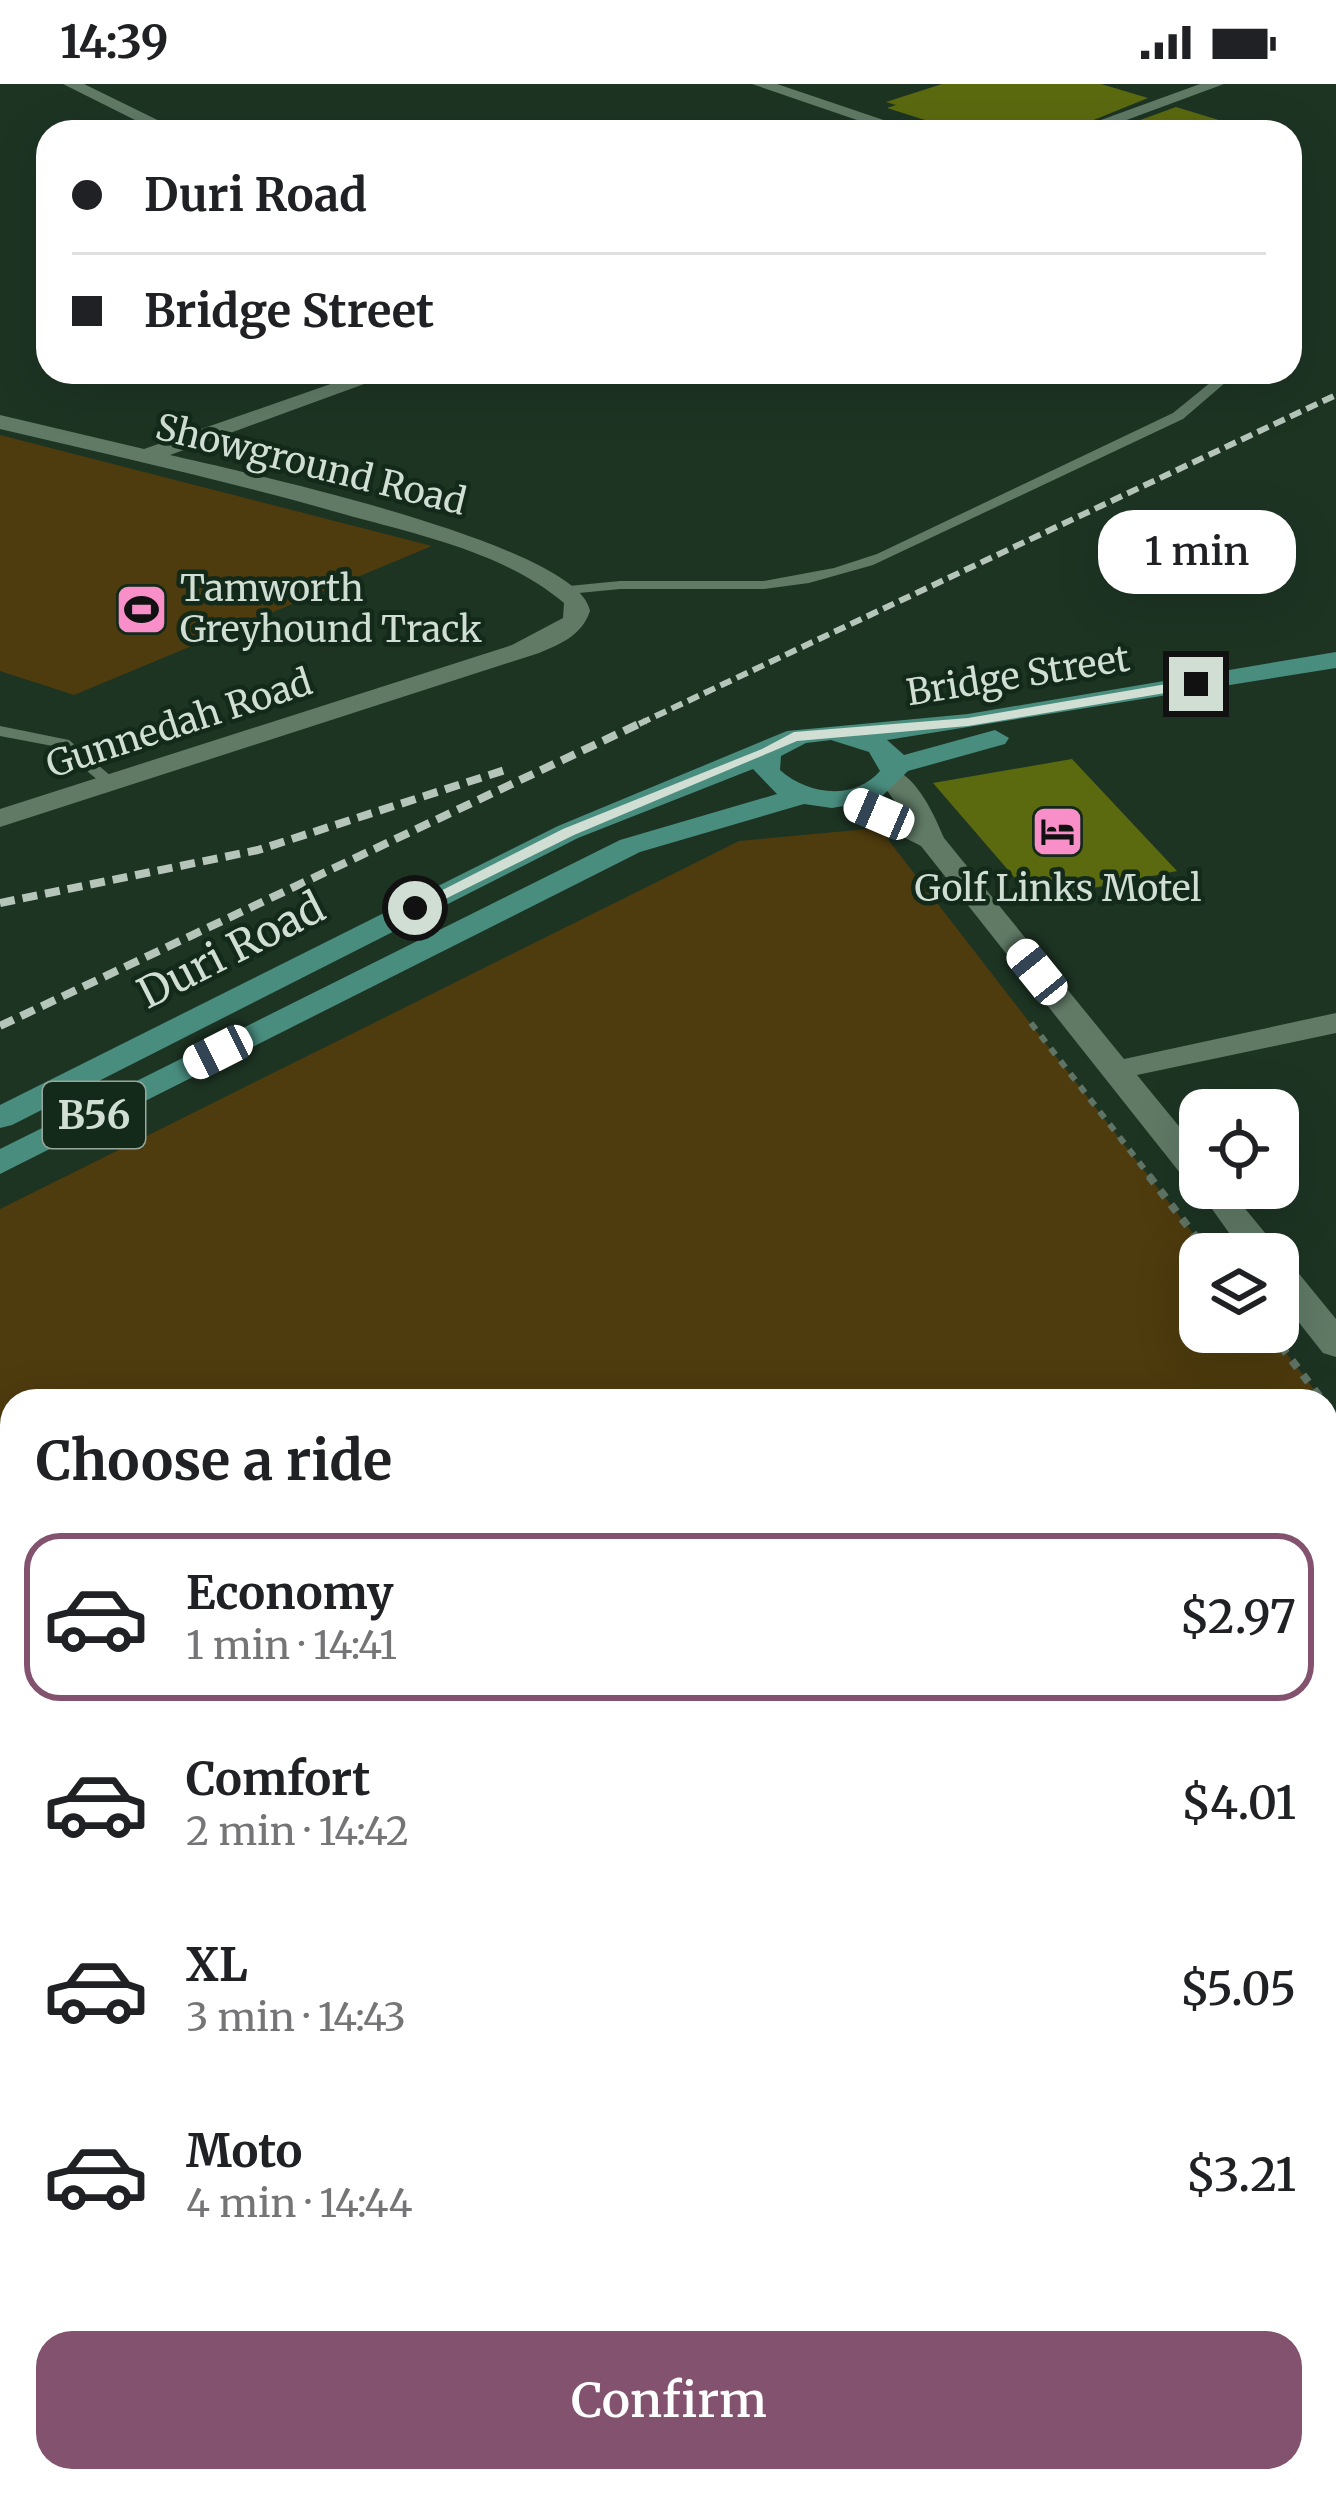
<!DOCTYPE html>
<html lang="en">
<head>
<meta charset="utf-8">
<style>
	body { margin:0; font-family:Merriweather,serif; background:#f6f6f6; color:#202124; height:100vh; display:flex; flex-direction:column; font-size:45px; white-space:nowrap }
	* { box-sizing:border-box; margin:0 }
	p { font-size:39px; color:#757577 }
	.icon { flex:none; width:66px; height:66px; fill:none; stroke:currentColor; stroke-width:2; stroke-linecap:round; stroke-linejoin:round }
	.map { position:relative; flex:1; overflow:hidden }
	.side { position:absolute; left:0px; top:1305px; width:1338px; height:1104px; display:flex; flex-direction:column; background:#fff; border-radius:36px 36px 0 0; box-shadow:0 12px 48px #0002 }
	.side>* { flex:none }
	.banner { position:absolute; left:36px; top:36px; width:1266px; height:264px; border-radius:36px; box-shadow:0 12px 48px #0002; display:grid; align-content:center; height:264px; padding:0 36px; background:#fff }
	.buttons { position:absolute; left:1179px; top:1005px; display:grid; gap:24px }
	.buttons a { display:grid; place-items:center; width:120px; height:120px; border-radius:24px; background:#fff; box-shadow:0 12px 48px #0002; font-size:60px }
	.end { position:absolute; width:54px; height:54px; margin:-27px; border:15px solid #d0ded3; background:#111; box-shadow:0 0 0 6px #111 }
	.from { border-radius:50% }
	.bubble { position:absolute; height:84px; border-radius:36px; background:#fff; box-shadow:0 12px 48px #0002; font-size:39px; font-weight:600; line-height:84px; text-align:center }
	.car { position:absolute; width:36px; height:72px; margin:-36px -18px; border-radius:15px; box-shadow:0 0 9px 3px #0007; background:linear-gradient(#fff 24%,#345 0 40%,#fff 0 76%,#345 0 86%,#fff 0) }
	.banner b { display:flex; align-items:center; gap:42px; height:114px; font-size:45px }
	.banner b+b { border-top:3px solid #e0e0e0 }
	.banner i { width:30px; height:30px; background:#202124 }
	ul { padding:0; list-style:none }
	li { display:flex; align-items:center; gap:36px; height:168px; margin:0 24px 18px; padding:0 12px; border:6px solid transparent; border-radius:36px }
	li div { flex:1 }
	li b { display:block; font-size:45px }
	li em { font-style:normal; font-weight:600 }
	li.active { border-color:#82526e }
	li>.icon { width:108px; height:108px; stroke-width:1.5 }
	h2 { padding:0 36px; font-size:54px; line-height:144px }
	.primary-button { display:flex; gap:24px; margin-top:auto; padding:24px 36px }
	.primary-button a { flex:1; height:138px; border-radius:36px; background:#82526e; color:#fff; font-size:48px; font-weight:600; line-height:138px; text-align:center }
	.status { display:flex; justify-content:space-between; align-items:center; height:84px; padding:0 60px; background:#fff; direction:ltr }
	.status svg { height:33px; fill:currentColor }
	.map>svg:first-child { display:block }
</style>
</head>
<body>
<div class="status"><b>14:39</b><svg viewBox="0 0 49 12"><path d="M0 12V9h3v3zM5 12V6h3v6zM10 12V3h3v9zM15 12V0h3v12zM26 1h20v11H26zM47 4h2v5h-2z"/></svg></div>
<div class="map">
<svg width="1336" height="2409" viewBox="0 0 1336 2409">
	<rect width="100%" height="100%" fill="#1d3423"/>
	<path fill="#4e3b0e" d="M 0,351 L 432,462 L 74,611 L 0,587 Z
		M 879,744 L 1209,1170 L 1200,1170 L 1200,1248 L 1270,1248 L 1323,1317 L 12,1317 L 12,2397 L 1326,2397 L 1326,1321 L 1336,1334 L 1336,2409 L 0,2409 L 0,1125 L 739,757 Z"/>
	<path fill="#002029" stroke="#3e595c" stroke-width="3" d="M 0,1619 L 12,1625 L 12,1892 L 0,1894 Z"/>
	<path fill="#5b6a0f" d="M 942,0 L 1101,0 L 1148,14 L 1064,48 L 963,48 L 887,24 L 896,21 L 886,18 Z
		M 1176,23 L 1232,40 L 1231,48 L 1107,48 Z
		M 1072,675 L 1177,787 L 1034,816 L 933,699 Z"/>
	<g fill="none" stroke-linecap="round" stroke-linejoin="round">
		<path stroke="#607465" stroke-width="6" stroke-dasharray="8 8" stroke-linecap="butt" d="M 1031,939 L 1152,1095"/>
		<path stroke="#607465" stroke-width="8" stroke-dasharray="9 9" stroke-linecap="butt" d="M 1149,1092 L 1209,1170
			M 1270,1248 L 1323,1317
			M 1326,1321 L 1336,1334"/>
		<path fill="#607a66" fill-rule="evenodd" d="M 1217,288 L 1229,288 L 1226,298 L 1183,335 L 873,481 L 809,499 L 764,505 L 620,505 L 569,510 L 562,506 L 569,502 L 620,497 L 764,497 L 834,484 L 877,470 L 1173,329 L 1216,294 Z
			M 0,642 L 69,656 L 119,699 L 117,702 L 105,702 L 58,663 L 0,652 Z"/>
		<path fill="#607a66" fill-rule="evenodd" d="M 63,0 L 84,0 L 182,48 L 159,48 Z
			M 752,0 L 777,0 L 919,48 L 892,48 Z
			M 1200,0 L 1224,0 L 1094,48 L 1068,48 Z
			M 365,288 L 397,288 L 170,371 C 238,387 579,460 590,527 C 582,551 561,560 539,569 L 0,743 L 0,725 L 512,561 L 563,534 L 564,519 C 508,471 425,452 354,433 C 236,399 119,373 0,345 L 0,331 L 144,365 Z
			M 891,685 C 917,691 934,731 944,754 L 1124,975 L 1336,929 L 1336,949 L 1137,991 L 1200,1068 L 1200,1104 L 1228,1104 L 1276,1162 L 1281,1170 L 1278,1174 L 1278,1170 L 1244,1170 L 1195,1101 L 1188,1099 L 921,762 L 827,714 L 831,708 L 851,708 L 907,734 L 877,693 Z
			M 1278,1176 L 1291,1180 L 1336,1235 L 1336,1273 L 1323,1269 L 1278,1212 Z"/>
		<path fill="#498d7f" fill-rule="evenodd" d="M 1336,568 L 1336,584 L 887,656 L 904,671 L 995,646 L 1009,654 L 1005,660 L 908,687 L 878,716 L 832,724 L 804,720 L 640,768 L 0,1090 L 0,1065 L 620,756 L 777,710 L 753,685 L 578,754 L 12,1041 L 0,1044 L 0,1021 L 558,742 L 787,647 L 968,630 ZM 831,656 L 869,668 L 880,687 C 854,717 808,711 780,686 L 781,672 L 806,659 Z"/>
		<path stroke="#b5c5b9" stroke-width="6" stroke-dasharray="12 6" stroke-linecap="butt" d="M 639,640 L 1336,311"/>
		<path stroke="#b5c5b9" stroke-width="8" stroke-dasharray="15 8" stroke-linecap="butt" d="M 0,819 L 258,766 L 508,685
			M 0,942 L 645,637"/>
	</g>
	<path fill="#d0ded3" d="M 1196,595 L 1201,603 L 968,642 L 797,657 L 574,751 L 421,827 L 407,824 L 563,745 L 762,665 L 794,648 L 968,634 Z"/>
	<defs>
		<symbol id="stadium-square" viewBox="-11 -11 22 22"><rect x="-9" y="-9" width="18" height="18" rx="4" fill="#f98fc9" stroke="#132a1a"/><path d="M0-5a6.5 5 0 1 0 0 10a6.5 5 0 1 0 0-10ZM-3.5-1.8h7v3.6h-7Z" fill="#111"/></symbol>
		<symbol id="hotel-square" viewBox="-11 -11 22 22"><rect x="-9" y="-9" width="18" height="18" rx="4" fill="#f98fc9" stroke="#132a1a"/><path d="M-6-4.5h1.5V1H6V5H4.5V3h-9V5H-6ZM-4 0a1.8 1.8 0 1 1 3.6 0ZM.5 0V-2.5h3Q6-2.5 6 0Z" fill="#111"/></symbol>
	</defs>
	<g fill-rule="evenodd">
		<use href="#stadium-square" x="112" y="496" width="59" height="59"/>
		<use href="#hotel-square" x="1028" y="718" width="59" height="59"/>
	</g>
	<g text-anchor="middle" stroke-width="9" stroke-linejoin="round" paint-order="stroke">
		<g font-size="36" fill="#d0ded3" stroke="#132a1a">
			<text transform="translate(311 380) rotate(14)" y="13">Showground Road</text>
			<text transform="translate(1018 591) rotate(-9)" y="13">Bridge Street</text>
			<text transform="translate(179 639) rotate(-18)" y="13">Gunnedah Road</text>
		</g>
		<g font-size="36" fill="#d0ded3" stroke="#132a1a" text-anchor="start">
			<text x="180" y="517">Tamworth<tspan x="180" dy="41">Greyhound Track</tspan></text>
			<text x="1058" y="817" text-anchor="middle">Golf Links Motel</text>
		</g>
		<rect fill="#132a1a" stroke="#97a89c" stroke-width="3" x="43" y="998" width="102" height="66" rx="9"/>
		<g font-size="39" font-weight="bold" fill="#d0ded3">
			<text x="94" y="1045">B56</text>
		</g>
		<g font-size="42" fill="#d0ded3" stroke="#132a1a">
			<text transform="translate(231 866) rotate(-27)" y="15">Duri Road</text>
		</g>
	</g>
</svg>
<div class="buttons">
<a><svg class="icon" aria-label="locate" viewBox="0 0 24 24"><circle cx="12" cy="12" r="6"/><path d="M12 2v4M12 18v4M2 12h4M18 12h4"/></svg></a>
<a><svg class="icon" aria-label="layers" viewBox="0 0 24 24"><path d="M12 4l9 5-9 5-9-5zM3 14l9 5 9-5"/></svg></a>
</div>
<i class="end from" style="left:415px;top:824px"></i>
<i class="end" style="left:1196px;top:600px"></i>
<div class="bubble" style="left:1098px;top:426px;width:198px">1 min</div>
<i class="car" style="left:879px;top:730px;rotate:293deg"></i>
<i class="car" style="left:1037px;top:888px;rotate:321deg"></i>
<i class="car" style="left:218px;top:968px;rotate:243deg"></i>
<div class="banner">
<b><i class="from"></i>Duri Road</b>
<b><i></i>Bridge Street</b>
</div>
<section class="side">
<h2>Choose a ride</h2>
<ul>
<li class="active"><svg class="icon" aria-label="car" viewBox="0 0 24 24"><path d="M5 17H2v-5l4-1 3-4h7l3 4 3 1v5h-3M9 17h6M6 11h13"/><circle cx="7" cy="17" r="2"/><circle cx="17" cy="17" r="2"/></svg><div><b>Economy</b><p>1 min · 14:41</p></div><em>$2.97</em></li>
<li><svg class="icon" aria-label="car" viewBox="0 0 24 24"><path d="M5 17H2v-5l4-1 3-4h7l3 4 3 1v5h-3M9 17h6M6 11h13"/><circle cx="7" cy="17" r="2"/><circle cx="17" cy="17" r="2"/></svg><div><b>Comfort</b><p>2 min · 14:42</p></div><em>$4.01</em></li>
<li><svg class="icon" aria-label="car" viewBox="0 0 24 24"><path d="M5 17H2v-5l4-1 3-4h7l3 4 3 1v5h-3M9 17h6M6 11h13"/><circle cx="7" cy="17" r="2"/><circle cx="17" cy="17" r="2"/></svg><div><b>XL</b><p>3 min · 14:43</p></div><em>$5.05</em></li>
<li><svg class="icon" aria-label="car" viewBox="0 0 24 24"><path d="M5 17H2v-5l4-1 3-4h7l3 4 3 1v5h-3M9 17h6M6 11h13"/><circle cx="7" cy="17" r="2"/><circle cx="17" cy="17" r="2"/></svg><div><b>Moto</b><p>4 min · 14:44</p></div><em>$3.21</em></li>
</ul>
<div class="primary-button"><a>Confirm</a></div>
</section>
</div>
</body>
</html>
